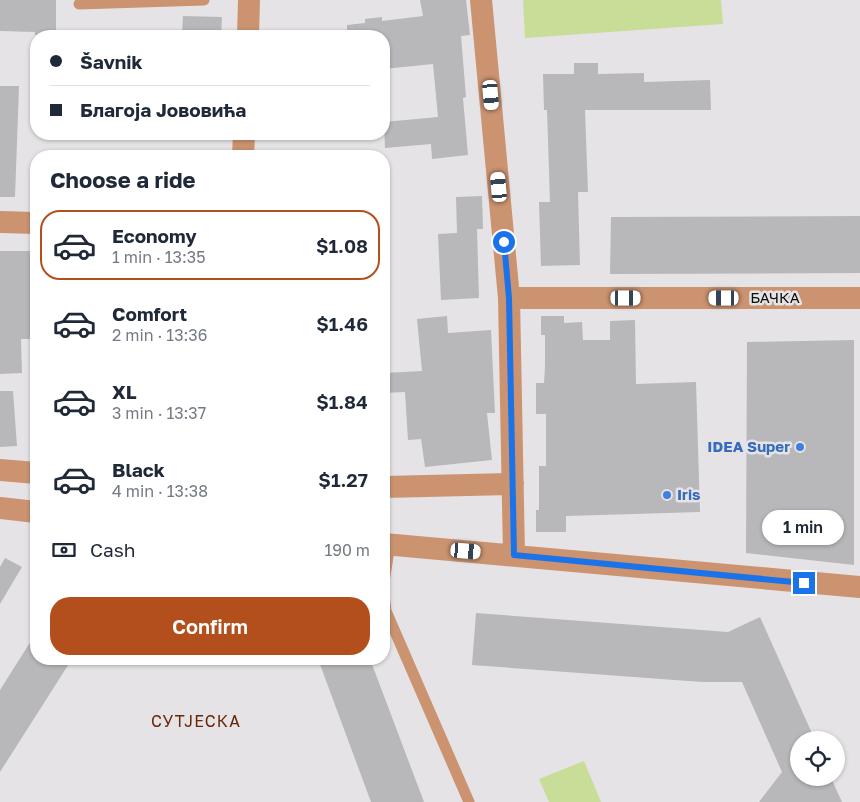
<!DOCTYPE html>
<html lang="en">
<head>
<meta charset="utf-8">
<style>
	body { margin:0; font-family:"Golos Text",sans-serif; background:#f6f6f7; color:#1f2937; height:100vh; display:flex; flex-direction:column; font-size:19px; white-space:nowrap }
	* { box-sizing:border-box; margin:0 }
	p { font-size:16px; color:#747a83 }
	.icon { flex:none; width:28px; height:28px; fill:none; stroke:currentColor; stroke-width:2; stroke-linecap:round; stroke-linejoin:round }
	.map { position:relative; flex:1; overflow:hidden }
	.details { position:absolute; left:30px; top:150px; width:360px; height:515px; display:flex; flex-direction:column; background:#fff; border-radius:20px; box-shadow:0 1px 4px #0004 }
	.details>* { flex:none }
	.top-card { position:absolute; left:30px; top:30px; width:360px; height:110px; border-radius:20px; box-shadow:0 1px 4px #0004; display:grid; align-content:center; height:110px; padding:0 20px; background:#fff }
	.tools { position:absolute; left:790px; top:731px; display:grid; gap:10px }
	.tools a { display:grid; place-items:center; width:55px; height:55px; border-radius:50%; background:#fff; box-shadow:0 1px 4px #0004; font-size:25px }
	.end { position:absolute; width:22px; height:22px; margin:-11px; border:6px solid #1a73e8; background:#fff; box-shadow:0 0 0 2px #fff }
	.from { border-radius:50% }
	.bubble { position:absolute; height:35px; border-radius:18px; background:#fff; box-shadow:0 1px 4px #0004; font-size:16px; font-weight:600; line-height:35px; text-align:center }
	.car { position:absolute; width:15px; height:30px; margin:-15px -8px; border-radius:6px; box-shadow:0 0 4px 1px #0007; background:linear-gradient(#fff 24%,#345 0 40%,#fff 0 76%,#345 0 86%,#fff 0) }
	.top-card b { display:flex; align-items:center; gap:18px; height:48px; font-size:19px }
	.top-card b+b { border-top:1px solid #e0e1e3 }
	.top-card i { width:12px; height:12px; background:#1f2937 }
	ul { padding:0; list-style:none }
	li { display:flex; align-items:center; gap:15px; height:70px; margin:0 10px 8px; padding:0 10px; border:2px solid transparent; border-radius:20px }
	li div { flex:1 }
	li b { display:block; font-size:19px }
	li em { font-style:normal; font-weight:600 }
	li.on { border-color:#b34f1d }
	li>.icon { width:45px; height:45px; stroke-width:1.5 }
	h2 { padding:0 20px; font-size:22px; line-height:60px }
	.pay { display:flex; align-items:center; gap:12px; height:55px; padding:0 20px; font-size:19px }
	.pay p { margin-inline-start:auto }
	.cta { display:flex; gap:10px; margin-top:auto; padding:10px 20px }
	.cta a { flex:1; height:58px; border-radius:20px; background:#b34f1d; color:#fff; font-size:20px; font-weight:600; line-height:58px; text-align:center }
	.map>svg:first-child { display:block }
</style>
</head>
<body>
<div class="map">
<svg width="860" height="802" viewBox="0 0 860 802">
	<rect width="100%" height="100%" fill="#e5e3e6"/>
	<path fill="#c8dd98" d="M 523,0 L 721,0 L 723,24 L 525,38 Z
		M 584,761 L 601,802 L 549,802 L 539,779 Z"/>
	<path fill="#b8b7ba" d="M 0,0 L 56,0 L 56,35 L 35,35 L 35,32 L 0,31 Z
		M 420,0 L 466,0 L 470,35 L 461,36 L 466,97 L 463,98 L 468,155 L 432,159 L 431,144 L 385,148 L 384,122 L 438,117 L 433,64 L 384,69 L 384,36 L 347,36 L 347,25 L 365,23 L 365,19 L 382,17 L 382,21 L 423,16 Z
		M 183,16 L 222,17 L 221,36 L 189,36 L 189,34 L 182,33 Z
		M 574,63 L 598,63 L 598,74 L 644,73 L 644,82 L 710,80 L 711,110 L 585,110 L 588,192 L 578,192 L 580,265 L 541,266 L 539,202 L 550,202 L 547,110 L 544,110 L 543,74 L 574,74 Z
		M 0,86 L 19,86 L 15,197 L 0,197 Z
		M 482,196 L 483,229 L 477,229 L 479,298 L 441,300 L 438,234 L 457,233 L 456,197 Z
		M 860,216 L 860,273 L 610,274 L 611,217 Z
		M 0,251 L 36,251 L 36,339 L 21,339 L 22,373 L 0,374 Z
		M 447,316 L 448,333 L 491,330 L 495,413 L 487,413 L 492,460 L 425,467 L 421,439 L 408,440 L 405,392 L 384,393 L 384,373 L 422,371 L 417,319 Z
		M 541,316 L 564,316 L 564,323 L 582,322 L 583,340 L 610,340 L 610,321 L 635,320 L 636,384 L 696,382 L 700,512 L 566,516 L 566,532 L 536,532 L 536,510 L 539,510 L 539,466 L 546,466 L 546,414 L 536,414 L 536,383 L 544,383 L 545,367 L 545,335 L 541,335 Z
		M 854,340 L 854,565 L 746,553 L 747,342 Z
		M 0,391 L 13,391 L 17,446 L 0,447 Z
		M 5,558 L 22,567 L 0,604 L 0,567 Z
		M 476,613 L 728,632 L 760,617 L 815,740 L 799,740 L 799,778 L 831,778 L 842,802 L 759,802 L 782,772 L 742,682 L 702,682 L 472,665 Z
		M 36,633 L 36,659 L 72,659 L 0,772 L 0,690 Z
		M 318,659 L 370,659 L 424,802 L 371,802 Z"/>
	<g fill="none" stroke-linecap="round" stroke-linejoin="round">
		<path stroke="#cb9370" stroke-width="11" d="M 79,4 L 204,0
			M 384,582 L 390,544
			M 384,596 L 386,611 L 469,802"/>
		<path stroke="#cb9370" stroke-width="22" d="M 481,0 L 509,298 L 514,555
			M 248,36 L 249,0
			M 243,156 L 244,134
			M 0,222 L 36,223
			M 509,298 L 860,298
			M 0,470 L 36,473
			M 384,487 L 513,484
			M 0,508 L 36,512
			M 384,544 L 860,587"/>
	</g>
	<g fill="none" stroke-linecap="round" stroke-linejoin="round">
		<path stroke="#1a73e8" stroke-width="6" d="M 504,242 L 509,298 L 514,555 L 804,583"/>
	</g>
	<g fill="#3f7fe0" stroke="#e5e3e6" stroke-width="2">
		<circle cx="800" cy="447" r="5"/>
		<circle cx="667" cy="495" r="5"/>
	</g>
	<g text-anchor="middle" stroke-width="5" stroke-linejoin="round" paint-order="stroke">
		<g font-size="15" fill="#0e0d0e" stroke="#e5e3e6">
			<text x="775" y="303">БАЧКА</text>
		</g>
		<g font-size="15" font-weight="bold" fill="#366cbe" stroke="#e5e3e6" text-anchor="end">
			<text x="790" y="452">IDEA Super</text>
			<text x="677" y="500" text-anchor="start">Iris</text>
		</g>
		<g font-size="16" letter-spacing="1" fill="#672807" stroke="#e5e3e6">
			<text x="196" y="727">СУТЈЕСКА</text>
		</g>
	</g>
</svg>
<div class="tools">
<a><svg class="icon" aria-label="locate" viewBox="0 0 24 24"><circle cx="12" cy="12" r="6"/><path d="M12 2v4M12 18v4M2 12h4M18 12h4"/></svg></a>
</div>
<i class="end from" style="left:504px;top:242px"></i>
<i class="end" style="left:804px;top:583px"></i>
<div class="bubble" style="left:762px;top:510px;width:82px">1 min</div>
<i class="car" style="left:491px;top:95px;rotate:175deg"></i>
<i class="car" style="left:499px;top:187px;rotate:355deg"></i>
<i class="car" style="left:626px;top:298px;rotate:90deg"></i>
<i class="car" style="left:724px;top:298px;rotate:270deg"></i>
<i class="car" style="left:466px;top:551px;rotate:95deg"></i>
<div class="top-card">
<b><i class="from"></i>Šavnik</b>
<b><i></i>Благоја Јововића</b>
</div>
<section class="details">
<h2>Choose a ride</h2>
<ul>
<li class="on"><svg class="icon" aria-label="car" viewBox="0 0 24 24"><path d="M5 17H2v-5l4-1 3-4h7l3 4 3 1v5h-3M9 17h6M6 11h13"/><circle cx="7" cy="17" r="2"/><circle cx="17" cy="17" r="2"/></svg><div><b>Economy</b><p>1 min · 13:35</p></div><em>$1.08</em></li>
<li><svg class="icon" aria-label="car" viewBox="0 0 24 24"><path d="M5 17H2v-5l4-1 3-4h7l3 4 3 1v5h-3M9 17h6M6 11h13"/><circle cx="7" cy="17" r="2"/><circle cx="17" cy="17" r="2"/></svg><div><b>Comfort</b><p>2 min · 13:36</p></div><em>$1.46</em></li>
<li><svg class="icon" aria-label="car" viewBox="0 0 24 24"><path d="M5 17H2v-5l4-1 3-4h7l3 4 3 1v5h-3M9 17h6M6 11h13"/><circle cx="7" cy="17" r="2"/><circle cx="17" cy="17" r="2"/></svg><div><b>XL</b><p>3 min · 13:37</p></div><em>$1.84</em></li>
<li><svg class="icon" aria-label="car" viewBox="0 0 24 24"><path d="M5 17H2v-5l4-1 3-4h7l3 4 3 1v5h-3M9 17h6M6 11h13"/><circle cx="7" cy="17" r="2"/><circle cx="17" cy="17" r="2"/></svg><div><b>Black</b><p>4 min · 13:38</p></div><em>$1.27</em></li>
</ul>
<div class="pay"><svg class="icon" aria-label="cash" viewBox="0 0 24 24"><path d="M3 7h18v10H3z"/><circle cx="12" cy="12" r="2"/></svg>Cash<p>190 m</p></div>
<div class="cta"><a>Confirm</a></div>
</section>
</div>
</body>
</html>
